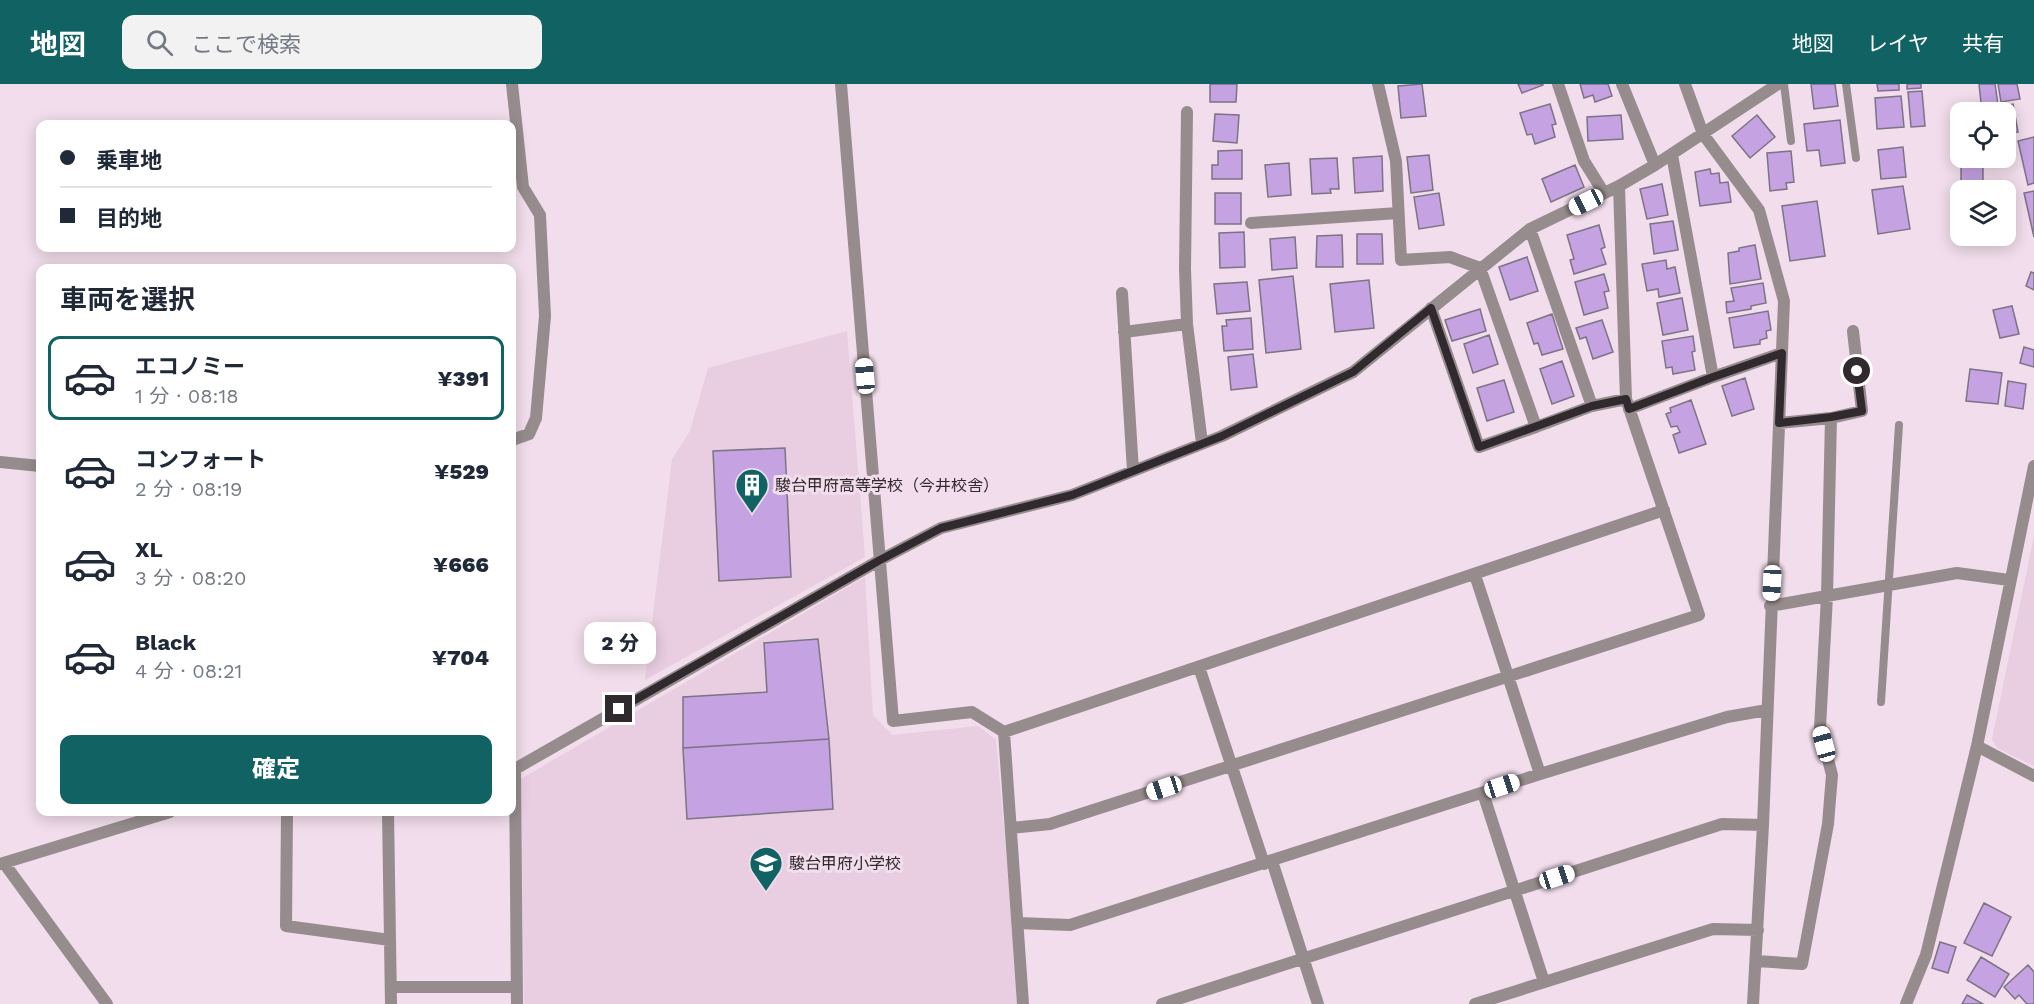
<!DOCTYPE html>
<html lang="ja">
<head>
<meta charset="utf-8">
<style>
	body { margin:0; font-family:"Work Sans","Noto Sans JP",sans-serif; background:#f2f2f3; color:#1f2937; height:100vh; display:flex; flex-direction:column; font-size:22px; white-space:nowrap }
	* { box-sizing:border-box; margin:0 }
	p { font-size:20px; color:#747a83 }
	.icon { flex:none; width:33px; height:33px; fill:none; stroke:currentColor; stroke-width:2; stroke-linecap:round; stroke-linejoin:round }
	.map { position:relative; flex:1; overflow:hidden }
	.panel { position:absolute; left:36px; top:180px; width:480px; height:552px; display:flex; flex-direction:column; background:#fff; border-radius:12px; box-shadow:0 3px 15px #0003 }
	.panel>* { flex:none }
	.guide { position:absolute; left:36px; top:36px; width:480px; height:132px; border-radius:12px; box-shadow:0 3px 15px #0003; display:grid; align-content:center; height:132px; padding:0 24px; background:#fff }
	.buttons { position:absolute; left:1950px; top:18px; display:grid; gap:12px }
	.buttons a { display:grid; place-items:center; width:66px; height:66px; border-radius:12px; background:#fff; box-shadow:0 3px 15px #0003; font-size:30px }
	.end { position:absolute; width:27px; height:27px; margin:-14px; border:8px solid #30292e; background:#fff; box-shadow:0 0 0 3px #fff }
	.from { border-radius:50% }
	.bubble { position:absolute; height:42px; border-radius:12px; background:#fff; box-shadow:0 3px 15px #0003; font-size:20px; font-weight:800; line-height:42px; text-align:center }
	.car { position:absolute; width:18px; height:36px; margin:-18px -9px; border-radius:8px; box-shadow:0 0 4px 2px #0007; background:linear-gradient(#fff 24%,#345 0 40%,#fff 0 76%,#345 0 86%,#fff 0) }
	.guide b { display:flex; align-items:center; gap:21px; height:57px; font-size:22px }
	.guide b+b { border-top:2px solid #e0e1e3 }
	.guide i { width:15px; height:15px; background:#1f2937 }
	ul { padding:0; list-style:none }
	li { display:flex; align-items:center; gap:18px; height:84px; margin:0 12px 9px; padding:0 12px; border:3px solid transparent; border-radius:12px }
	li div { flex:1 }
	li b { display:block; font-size:22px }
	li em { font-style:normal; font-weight:800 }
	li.active { border-color:#116263 }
	li>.icon { width:54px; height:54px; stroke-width:1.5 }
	h2 { padding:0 24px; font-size:27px; line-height:72px }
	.button { display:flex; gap:12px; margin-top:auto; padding:12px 24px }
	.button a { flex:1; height:69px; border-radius:12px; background:#116263; color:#fff; font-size:24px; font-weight:800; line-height:69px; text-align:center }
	header { display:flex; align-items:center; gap:36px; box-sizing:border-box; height:84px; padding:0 30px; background:#116263; color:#fff }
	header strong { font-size:28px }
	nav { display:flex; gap:33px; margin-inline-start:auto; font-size:21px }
	.search { width:420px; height:54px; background:#f2f2f3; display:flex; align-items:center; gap:15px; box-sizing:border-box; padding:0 21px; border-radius:12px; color:#747a83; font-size:22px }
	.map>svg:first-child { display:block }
</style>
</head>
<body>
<header>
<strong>地図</strong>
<div class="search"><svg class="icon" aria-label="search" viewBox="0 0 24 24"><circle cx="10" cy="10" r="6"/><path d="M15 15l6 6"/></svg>ここで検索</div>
<nav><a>地図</a><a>レイヤ</a><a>共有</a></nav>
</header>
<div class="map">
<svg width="2034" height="920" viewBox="0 0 2034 920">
	<rect width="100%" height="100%" fill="#f1ddeb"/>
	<path fill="#e9cee1" d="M 847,247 L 865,473 L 645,596 L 672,375 L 690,347 L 708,284 Z
		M 2034,452 L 2034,682 L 1997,664 L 1992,655 Z
		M 865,493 L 873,631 L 892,651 L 978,642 L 996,656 L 1020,920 L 524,920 L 521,695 Z"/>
	<path fill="#c5a2e2" stroke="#7c7384" stroke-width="1.5" d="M 1210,0 L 1237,0 L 1236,18 L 1210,18 Z
		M 1422,0 L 1426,32 L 1401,34 L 1398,2 Z
		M 1518,0 L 1543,0 L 1543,1 L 1522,9 Z
		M 1580,0 L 1608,0 L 1612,12 L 1595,18 L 1593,11 L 1584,14 Z
		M 1811,0 L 1835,0 L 1838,22 L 1814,25 Z
		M 1877,0 L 1899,0 L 1899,6 L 1878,7 Z
		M 1907,0 L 1921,0 L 1921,4 L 1907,5 Z
		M 1979,0 L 1995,0 L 1999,28 L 1982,28 Z
		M 1998,0 L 2017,0 L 2020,15 L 2001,18 Z
		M 1922,7 L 1925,42 L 1911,43 L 1908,8 Z
		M 1901,12 L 1904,43 L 1877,45 L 1875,14 Z
		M 1550,20 L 1556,40 L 1552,41 L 1555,53 L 1535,60 L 1532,50 L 1527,51 L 1520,29 Z
		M 2013,20 L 2018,48 L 2007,50 L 2006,28 L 2003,28 L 2002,22 Z
		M 1215,30 L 1239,31 L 1237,59 L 1213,57 Z
		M 1621,31 L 1623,55 L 1588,57 L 1587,33 Z
		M 1757,31 L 1775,53 L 1750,74 L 1732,52 Z
		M 1840,36 L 1845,79 L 1821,82 L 1819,66 L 1807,67 L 1804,40 Z
		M 2034,53 L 2034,99 L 2028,101 L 2018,57 Z
		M 1903,63 L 1906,93 L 1881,95 L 1878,66 Z
		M 1242,66 L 1242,95 L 1212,95 L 1212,81 L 1218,81 L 1218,67 Z
		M 1791,67 L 1794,98 L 1786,99 L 1787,105 L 1770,107 L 1767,69 Z
		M 1429,71 L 1433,106 L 1411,109 L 1407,73 Z
		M 1382,72 L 1383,107 L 1355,109 L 1353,74 Z
		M 1337,74 L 1339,105 L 1330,105 L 1331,109 L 1312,110 L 1310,75 Z
		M 1289,79 L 1291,111 L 1268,113 L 1265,81 Z
		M 1961,80 L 1983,80 L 1983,106 L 1961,106 Z
		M 1575,81 L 1584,103 L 1551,118 L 1542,95 Z
		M 1710,85 L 1711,90 L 1719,89 L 1720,99 L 1728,98 L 1731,118 L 1700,122 L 1695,88 Z
		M 1662,100 L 1668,131 L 1647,135 L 1640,105 Z
		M 1903,102 L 1910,145 L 1878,150 L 1872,106 Z
		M 2034,107 L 2034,153 L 2024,109 Z
		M 1215,109 L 1241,109 L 1241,140 L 1215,140 Z
		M 1439,109 L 1444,141 L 1419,145 L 1414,113 Z
		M 1817,117 L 1825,172 L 1790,177 L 1782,122 Z
		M 1673,137 L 1678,166 L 1654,170 L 1650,140 Z
		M 1599,141 L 1605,163 L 1601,165 L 1606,180 L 1574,190 L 1570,176 L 1574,175 L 1567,151 Z
		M 1244,148 L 1245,183 L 1220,184 L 1219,149 Z
		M 1357,150 L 1382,150 L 1383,180 L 1357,180 Z
		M 1342,151 L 1343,183 L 1316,183 L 1317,152 Z
		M 1295,153 L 1297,184 L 1272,186 L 1270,155 Z
		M 1755,161 L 1761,195 L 1730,200 L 1728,169 L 1739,167 L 1739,164 Z
		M 1527,173 L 1538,207 L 1510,216 L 1499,183 Z
		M 1666,176 L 1667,185 L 1675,183 L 1680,209 L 1659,213 L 1658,205 L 1647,207 L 1642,180 Z
		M 2031,188 L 2034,189 L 2034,206 L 2026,202 Z
		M 1604,190 L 1609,207 L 1604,208 L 1608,224 L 1584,231 L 1575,198 Z
		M 1293,192 L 1301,265 L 1266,269 L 1259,196 Z
		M 1369,196 L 1374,244 L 1335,248 L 1330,200 Z
		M 1247,198 L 1250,227 L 1217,230 L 1214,200 Z
		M 1763,199 L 1766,219 L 1751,222 L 1751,225 L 1727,229 L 1726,218 L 1734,217 L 1731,204 Z
		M 1682,214 L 1688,246 L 1663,251 L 1657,219 Z
		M 2012,222 L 2019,250 L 2000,254 L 1993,226 Z
		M 1480,225 L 1486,247 L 1452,257 L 1445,236 Z
		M 1768,227 L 1771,246 L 1766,247 L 1767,254 L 1760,256 L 1760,260 L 1734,264 L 1729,234 Z
		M 1552,230 L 1563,265 L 1542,271 L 1538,259 L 1534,260 L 1527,239 Z
		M 1251,234 L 1253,265 L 1224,267 L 1222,242 L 1227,242 L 1226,236 Z
		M 1602,236 L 1613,268 L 1593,275 L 1586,253 L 1580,255 L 1576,244 Z
		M 1489,251 L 1498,280 L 1473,289 L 1464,260 Z
		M 1693,252 L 1695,267 L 1692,268 L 1695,286 L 1673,290 L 1672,283 L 1666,284 L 1662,257 Z
		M 2024,263 L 2034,266 L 2034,283 L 2020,279 Z
		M 1253,270 L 1257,303 L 1231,306 L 1228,273 Z
		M 1562,277 L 1574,312 L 1552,320 L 1540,285 Z
		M 1970,285 L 2002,289 L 1998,320 L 1966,317 Z
		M 1745,294 L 1754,325 L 1732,332 L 1722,302 Z
		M 1504,296 L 1514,328 L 1487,337 L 1477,304 Z
		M 2008,297 L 2026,300 L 2023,325 L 2005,322 Z
		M 1691,316 L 1706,360 L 1679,369 L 1673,351 L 1680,348 L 1677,342 L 1671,343 L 1666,330 L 1671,328 L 1670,324 Z
		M 785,364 L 791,493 L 719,497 L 713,367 Z
		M 818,555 L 829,655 L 683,664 L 683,613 L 767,608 L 764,559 Z
		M 829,655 L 833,725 L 687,735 L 683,664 Z
		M 1984,819 L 2011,833 L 1992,872 L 1964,859 Z
		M 1940,858 L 1956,863 L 1948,889 L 1932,884 Z
		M 1981,873 L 2009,890 L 1995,913 L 1967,896 Z
		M 2028,881 L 2034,888 L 2034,920 L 2027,920 L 2019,911 L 2015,915 L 2004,903 Z
		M 1967,911 L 1983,920 L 1962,920 Z"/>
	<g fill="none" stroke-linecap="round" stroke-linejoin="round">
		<path stroke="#968c8d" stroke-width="8" d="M 1784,0 L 1791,57
			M 1846,0 L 1856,74
			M 1881,618 L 1899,341"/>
		<path stroke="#968c8d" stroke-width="12" d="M 841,0 L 893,637 L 972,628 L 1004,648
			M 1378,0 L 1396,77 L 1401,176 L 1450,173 L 1480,184 L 1536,343 L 1592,322
			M 1558,0 L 1584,77 L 1604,109
			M 1622,0 L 1655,81
			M 1685,0 L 1703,50 L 1759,126 L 1784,217 L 1763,741 L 1753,920
			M 1187,28 L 1185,185 L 1187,240 L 1202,359
			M 1672,71 L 1713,293
			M 1251,139 L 1398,129
			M 1530,145 L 1592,322 L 1626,315
			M 1122,209 L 1133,387
			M 1431,224 L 1479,363 L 1536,343
			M 1124,248 L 1187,240
			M 1629,325 L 1713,293 L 1782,269
			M 1779,339 L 1831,334
			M 512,356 L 529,350 L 536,334 L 545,232 L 540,131 L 523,103 L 512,0
			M 0,378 L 40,382
			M 1475,491 L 1540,690
			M 1770,522 L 1957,489 L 2009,496
			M 1199,583 L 1264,780
			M 1004,648 L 1664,426
			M 1004,648 L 1023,920
			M 1977,662 L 2034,692
			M 512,685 L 515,685 L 880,476 L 941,444 L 1072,411 L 1222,352 L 1353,288 L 1530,145 L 1619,102 L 1655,81 L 1778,0
			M 515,685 L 517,920
			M 1483,709 L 1544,898
			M 287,728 L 286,842 L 390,856
			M 388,728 L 391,920
			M 1012,744 L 1050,740 L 1699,531 L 1626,315 L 1619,102
			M 1272,777 L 1318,920
			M 4,779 L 107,920
			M 0,780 L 170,728
			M 1018,839 L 1070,841 L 1540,690 L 1727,633 L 1767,626
			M 1757,877 L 1802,880 L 1828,740 L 1832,691 L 1820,644 L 1827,512 L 1831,334 L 1862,327 L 1853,247
			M 391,903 L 517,903
			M 1162,920 L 1722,740 L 1763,741
			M 1475,920 L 1713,845 L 1758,846
			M 1906,920 L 1926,871 L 1977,662 L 2034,382"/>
	</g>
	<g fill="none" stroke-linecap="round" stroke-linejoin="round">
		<path stroke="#30292e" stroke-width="8" d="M 619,625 L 880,476 L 941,444 L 1072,411 L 1222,352 L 1353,288 L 1431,224 L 1479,363 L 1592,322 L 1626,315 L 1629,325 L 1713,293 L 1782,269 L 1779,339 L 1831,333 L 1862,327 L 1857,287"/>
	</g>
	<defs>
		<symbol id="building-pin" viewBox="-11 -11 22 30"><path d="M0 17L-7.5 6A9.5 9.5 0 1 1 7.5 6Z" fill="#116263" stroke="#f1ddeb"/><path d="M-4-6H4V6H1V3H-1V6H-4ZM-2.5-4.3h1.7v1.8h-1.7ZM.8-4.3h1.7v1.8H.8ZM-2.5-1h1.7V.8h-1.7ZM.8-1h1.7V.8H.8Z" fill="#fff"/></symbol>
		<symbol id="school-pin" viewBox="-11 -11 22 30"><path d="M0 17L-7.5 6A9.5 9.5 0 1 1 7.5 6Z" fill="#116263" stroke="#f1ddeb"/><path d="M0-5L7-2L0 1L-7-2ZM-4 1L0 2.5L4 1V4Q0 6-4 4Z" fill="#fff"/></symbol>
	</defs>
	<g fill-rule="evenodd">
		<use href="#building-pin" x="733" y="382" width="38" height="52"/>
		<use href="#school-pin" x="747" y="760" width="38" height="52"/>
	</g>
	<g text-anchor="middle" stroke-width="6" stroke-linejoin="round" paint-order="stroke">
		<g font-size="16" fill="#30292e" stroke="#f1ddeb" text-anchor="start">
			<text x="775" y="407">駿台甲府高等学校（今井校舎）</text>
			<text x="789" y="785">駿台甲府小学校</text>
		</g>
	</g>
</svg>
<div class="buttons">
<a><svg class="icon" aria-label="locate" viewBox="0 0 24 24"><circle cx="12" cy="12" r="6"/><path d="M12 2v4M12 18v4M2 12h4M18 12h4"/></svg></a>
<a><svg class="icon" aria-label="layers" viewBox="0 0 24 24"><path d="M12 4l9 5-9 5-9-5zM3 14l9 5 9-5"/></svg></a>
</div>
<i class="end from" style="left:1857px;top:287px"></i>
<i class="end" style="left:619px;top:625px"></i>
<div class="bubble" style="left:584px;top:538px;width:72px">2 分</div>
<i class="car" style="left:1586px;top:118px;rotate:244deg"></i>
<i class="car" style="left:865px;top:292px;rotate:355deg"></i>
<i class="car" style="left:1772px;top:499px;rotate:183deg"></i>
<i class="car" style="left:1824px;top:660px;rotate:345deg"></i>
<i class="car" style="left:1502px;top:702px;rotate:72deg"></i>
<i class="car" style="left:1164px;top:704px;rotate:252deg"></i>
<i class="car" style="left:1557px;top:793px;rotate:72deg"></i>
<div class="guide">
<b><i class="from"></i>乗車地</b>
<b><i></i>目的地</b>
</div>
<section class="panel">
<h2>車両を選択</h2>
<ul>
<li class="active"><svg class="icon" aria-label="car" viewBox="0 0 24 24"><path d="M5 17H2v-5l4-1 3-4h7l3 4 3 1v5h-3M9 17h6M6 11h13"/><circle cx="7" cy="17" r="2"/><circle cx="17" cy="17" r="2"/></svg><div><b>エコノミー</b><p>1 分 · 08:18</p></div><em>¥391</em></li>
<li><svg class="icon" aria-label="car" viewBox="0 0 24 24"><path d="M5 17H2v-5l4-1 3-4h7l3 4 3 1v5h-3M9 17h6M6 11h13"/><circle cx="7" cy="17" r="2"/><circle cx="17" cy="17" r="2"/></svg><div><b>コンフォート</b><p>2 分 · 08:19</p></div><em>¥529</em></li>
<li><svg class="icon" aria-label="car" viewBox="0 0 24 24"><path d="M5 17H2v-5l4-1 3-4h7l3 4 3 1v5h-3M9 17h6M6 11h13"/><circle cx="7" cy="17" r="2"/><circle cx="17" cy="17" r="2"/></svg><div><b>XL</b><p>3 分 · 08:20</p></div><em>¥666</em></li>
<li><svg class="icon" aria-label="car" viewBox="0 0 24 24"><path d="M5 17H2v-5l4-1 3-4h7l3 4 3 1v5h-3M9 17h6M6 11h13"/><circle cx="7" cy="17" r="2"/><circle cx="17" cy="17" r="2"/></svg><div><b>Black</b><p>4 分 · 08:21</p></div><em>¥704</em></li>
</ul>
<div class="button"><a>確定</a></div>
</section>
</div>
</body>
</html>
